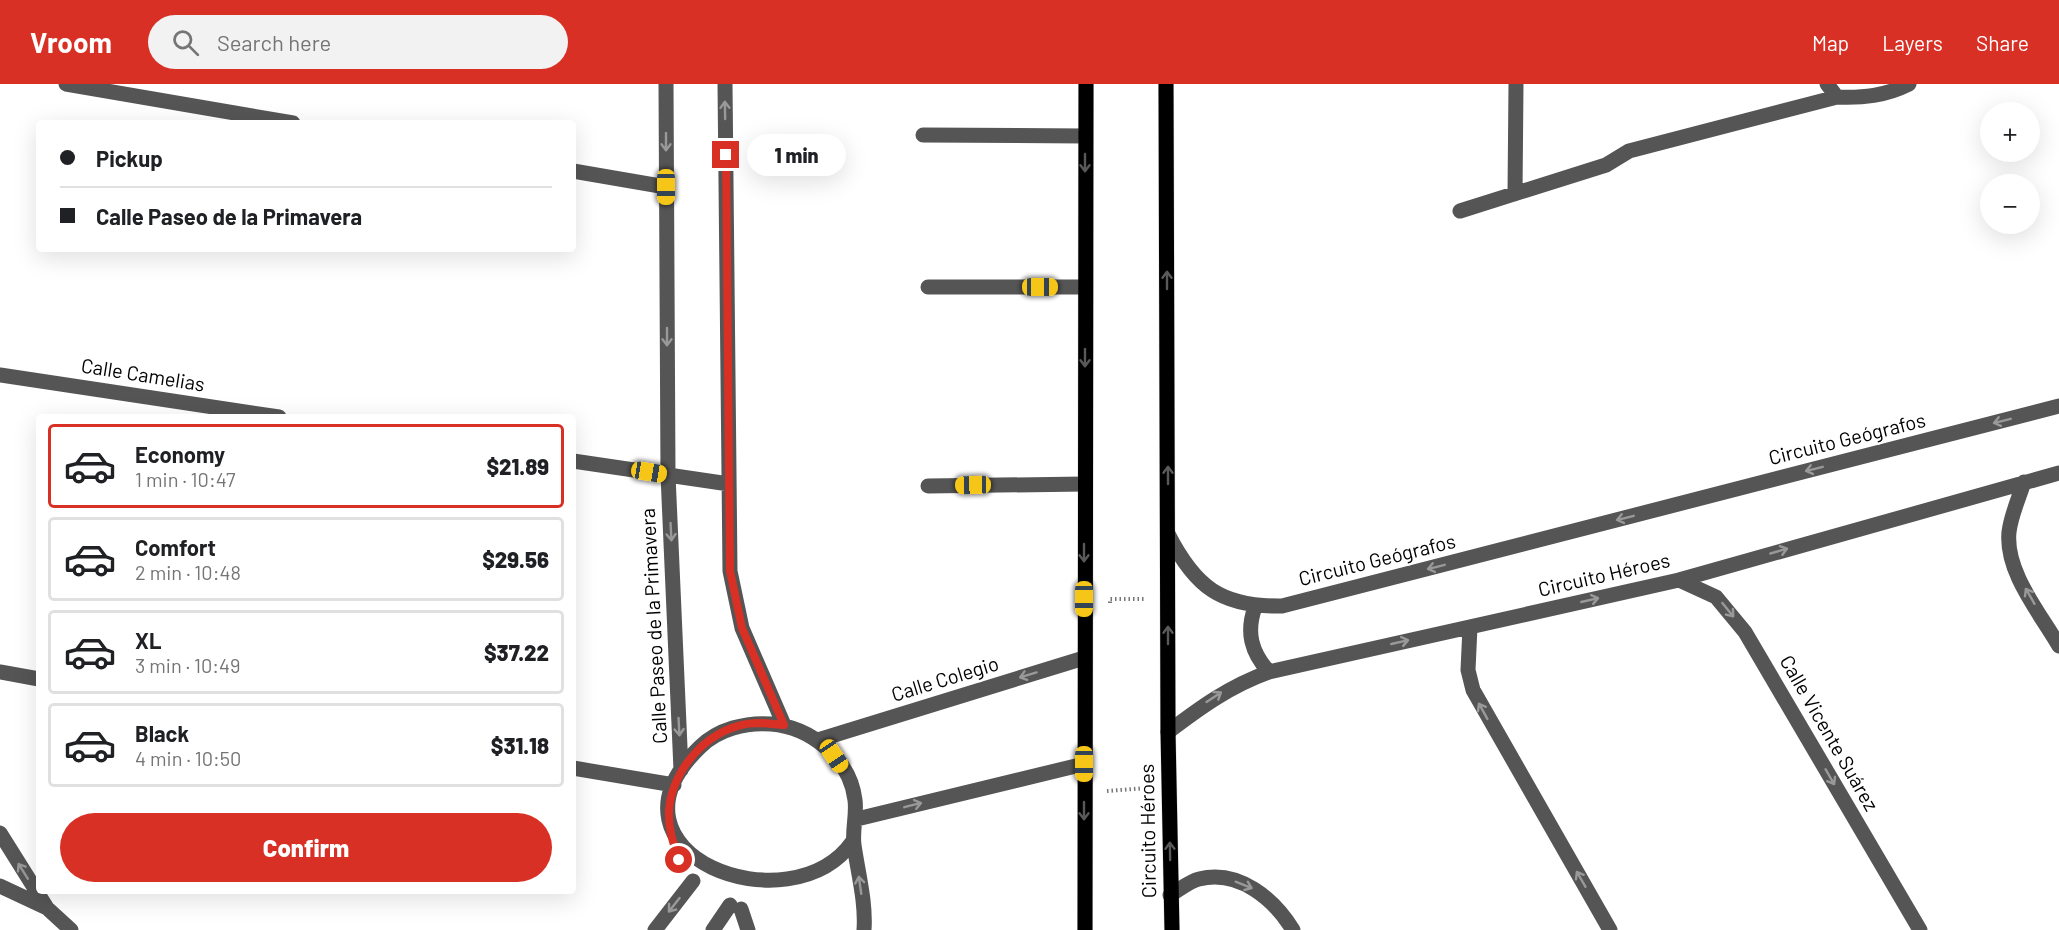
<!DOCTYPE html>
<html lang="en">
<head>
<meta charset="utf-8">
<style>
	body { margin:0; font-family:Barlow,sans-serif; background:#f2f2f2; color:#202124; height:100vh; display:flex; flex-direction:column; font-size:22px; white-space:nowrap }
	* { box-sizing:border-box; margin:0 }
	p { font-size:20px; color:#757577 }
	.icon { flex:none; width:33px; height:33px; fill:none; stroke:currentColor; stroke-width:2; stroke-linecap:round; stroke-linejoin:round }
	.map { position:relative; flex:1; overflow:hidden }
	.details { position:absolute; left:36px; top:330px; width:540px; height:480px; display:flex; flex-direction:column; background:#fff; border-radius:6px; box-shadow:0 6px 24px #0002 }
	.details>* { flex:none }
	.top-card { position:absolute; left:36px; top:36px; width:540px; height:132px; border-radius:6px; box-shadow:0 6px 24px #0002; display:grid; align-content:center; height:132px; padding:0 24px; background:#fff }
	.fabs { position:absolute; left:1980px; top:18px; display:grid; gap:12px }
	.fabs a { display:grid; place-items:center; width:60px; height:60px; border-radius:50%; background:#fff; box-shadow:0 6px 24px #0002; font-size:30px }
	.end { position:absolute; width:27px; height:27px; margin:-14px; border:8px solid #d93025; background:#fff; box-shadow:0 0 0 3px #fff }
	.from { border-radius:50% }
	.bubble { position:absolute; height:42px; border-radius:21px; background:#fff; box-shadow:0 6px 24px #0002; font-size:20px; font-weight:800; line-height:42px; text-align:center }
	.car { position:absolute; width:18px; height:36px; margin:-18px -9px; border-radius:8px; box-shadow:0 0 4px 2px #0007; background:linear-gradient(#f5c518 24%,#345 0 40%,#f5c518 0 76%,#345 0 86%,#f5c518 0) }
	.top-card b { display:flex; align-items:center; gap:21px; height:57px; font-size:22px }
	.top-card b+b { border-top:2px solid #e0e0e0 }
	.top-card i { width:15px; height:15px; background:#202124 }
	ul { padding:10px 0 0; list-style:none }
	li { display:flex; align-items:center; gap:18px; height:84px; margin:0 12px 9px; padding:0 12px; border:3px solid #e0e0e0; border-radius:6px }
	li div { flex:1 }
	li b { display:block; font-size:22px }
	li em { font-style:normal; font-weight:800 }
	li.active { border-color:#d93025 }
	li>.icon { width:54px; height:54px; stroke-width:1.5 }
	.button { display:flex; gap:12px; margin-top:auto; padding:12px 24px }
	.button a { flex:1; height:69px; border-radius:36px; background:#d93025; color:#fff; font-size:24px; font-weight:800; line-height:69px; text-align:center }
	header { display:flex; align-items:center; gap:36px; box-sizing:border-box; height:84px; padding:0 30px; background:#d93025; color:#fff }
	header strong { font-size:28px }
	nav { display:flex; gap:33px; margin-inline-start:auto; font-size:21px }
	.search { width:420px; height:54px; background:#f2f2f2; display:flex; align-items:center; gap:15px; box-sizing:border-box; padding:0 21px; border-radius:33px; color:#757577; font-size:22px }
	.map>svg:first-child { display:block }
</style>
</head>
<body>
<header>
<strong>Vroom</strong>
<div class="search"><svg class="icon" aria-label="search" viewBox="0 0 24 24"><circle cx="10" cy="10" r="6"/><path d="M15 15l6 6"/></svg>Search here</div>
<nav><a>Map</a><a>Layers</a><a>Share</a></nav>
</header>
<div class="map">
<svg width="2059" height="846" viewBox="0 0 2059 846">
	<rect width="100%" height="100%" fill="#fff"/>
	<g fill="none" stroke-linecap="round" stroke-linejoin="round">
		<defs>
			<path id="major" d="M 1166,0 L 1168,648 L 1172,846
				M 1085,846 L 1086,0"/>
		</defs>
		<use href="#major" stroke="#dbdbdb" stroke-width="16"/>
		<path stroke="#777" stroke-width="4" stroke-dasharray="1.5 3" stroke-linecap="butt" d="M 1110,519 L 1110,515 L 1146,515
			M 1107,707 L 1147,704"/>
		<path stroke="#555" stroke-width="15" d="M 66,0 L 293,39
			M 666,0 L 668,391 L 681,686
			M 725,0 L 730,487 L 742,544 L 784,641
			M 1827,0 L 1837,13
			M 923,51 L 1085,52
			M 573,87 L 666,103
			M 1515,110 L 1516,0
			M 1460,127 L 1606,81 L 1629,67 L 1837,13 C 1863,14 1885,12 1909,0
			M 928,203 L 1085,203
			M 0,291 L 279,333
			M 573,377 L 729,400
			M 2024,398 C 2019,414 2011,431 2009,448 C 2005,488 2040,529 2059,562
			M 928,402 L 1085,400
			M 1168,450 C 1195,503 1221,523 1282,522 L 2059,322
			M 1679,496 L 1716,513 L 1745,548 L 1920,846
			M 1255,523 C 1246,548 1251,568 1269,588
			M 1470,543 L 1468,586 L 1473,606 L 1610,846
			M 0,588 L 39,595
			M 1168,648 C 1201,623 1230,602 1269,588 L 1679,496 L 2059,389
			M 818,656 L 1084,574
			M 573,684 L 674,701
			M 857,735 L 1084,680
			M 0,749 L 47,824
			M 853,757 C 791,846 590,770 700,663 C 718,645 746,638 771,640 C 810,643 850,674 855,716 C 857,731 852,746 854,761 C 858,789 866,818 864,846
			M 0,802 L 47,824 L 71,846
			M 1170,811 C 1179,806 1190,797 1199,795 C 1239,785 1274,815 1293,846
			M 741,825 L 748,846
			M 655,846 L 693,797
			M 713,846 L 730,821"/>
		<use href="#major" stroke="#000" stroke-width="15"/>
	</g>
	<defs><path id="oneway-shaft" d="M-6 0H5M1.5-3L5.5 0L1.5 3" fill="none" stroke-width="1.6" stroke-linecap="round" stroke-linejoin="round" transform="scale(1.5)"/></defs>
	<g stroke="#999">
		<use href="#oneway-shaft" transform="translate(725 26) rotate(-91)"/>
		<use href="#oneway-shaft" transform="translate(666 58) rotate(90)"/>
		<use href="#oneway-shaft" transform="translate(667 253) rotate(90)"/>
		<use href="#oneway-shaft" transform="translate(2002 337) rotate(166)"/>
		<use href="#oneway-shaft" transform="translate(1814 385) rotate(166)"/>
		<use href="#oneway-shaft" transform="translate(1625 434) rotate(166)"/>
		<use href="#oneway-shaft" transform="translate(671 448) rotate(87)"/>
		<use href="#oneway-shaft" transform="translate(1779 467) rotate(-16)"/>
		<use href="#oneway-shaft" transform="translate(1436 483) rotate(166)"/>
		<use href="#oneway-shaft" transform="translate(2030 512) rotate(-120)"/>
		<use href="#oneway-shaft" transform="translate(1590 516) rotate(-13)"/>
		<use href="#oneway-shaft" transform="translate(1728 526) rotate(51)"/>
		<use href="#oneway-shaft" transform="translate(1400 558) rotate(-13)"/>
		<use href="#oneway-shaft" transform="translate(1028 591) rotate(163)"/>
		<use href="#oneway-shaft" transform="translate(1214 613) rotate(-33)"/>
		<use href="#oneway-shaft" transform="translate(1483 627) rotate(-119)"/>
		<use href="#oneway-shaft" transform="translate(679 643) rotate(87)"/>
		<use href="#oneway-shaft" transform="translate(1830 693) rotate(60)"/>
		<use href="#oneway-shaft" transform="translate(913 721) rotate(-14)"/>
		<use href="#oneway-shaft" transform="translate(23 787) rotate(-122)"/>
		<use href="#oneway-shaft" transform="translate(1581 795) rotate(-120)"/>
		<use href="#oneway-shaft" transform="translate(860 801) rotate(-98)"/>
		<use href="#oneway-shaft" transform="translate(1244 801) rotate(22)"/>
		<use href="#oneway-shaft" transform="translate(674 821) rotate(128)"/>
	</g>
	<g stroke="#595959">
		<use href="#oneway-shaft" transform="translate(1085 79) rotate(90)"/>
		<use href="#oneway-shaft" transform="translate(1167 196) rotate(-90)"/>
		<use href="#oneway-shaft" transform="translate(1085 274) rotate(90)"/>
		<use href="#oneway-shaft" transform="translate(1168 391) rotate(-90)"/>
		<use href="#oneway-shaft" transform="translate(1084 469) rotate(90)"/>
		<use href="#oneway-shaft" transform="translate(1168 551) rotate(-90)"/>
		<use href="#oneway-shaft" transform="translate(1084 727) rotate(90)"/>
		<use href="#oneway-shaft" transform="translate(1170 767) rotate(-91)"/>
	</g>
	<g fill="none" stroke-linecap="round" stroke-linejoin="round">
		<path stroke="#d93025" stroke-width="8" d="M 679,776 C 673,759 668,744 669,726 C 672,683 712,640 757,639 C 766,639 775,640 784,641 L 742,544 L 730,487 L 726,71"/>
	</g>
	<g text-anchor="middle" stroke-width="4.5" stroke-linejoin="round" paint-order="stroke">
		<g font-size="20" fill="#000" stroke="#fff">
			<text transform="translate(143 291) rotate(9)" y="7">Calle Camelias</text>
			<text transform="translate(1847 355) rotate(-14)" y="7">Circuito Geógrafos</text>
			<text transform="translate(1377 476) rotate(-14)" y="7">Circuito Geógrafos</text>
			<text transform="translate(1604 491) rotate(-13)" y="7">Circuito Héroes</text>
			<text transform="translate(654 542) rotate(-93)" y="7">Calle Paseo de la Primavera</text>
			<text transform="translate(945 595) rotate(-17)" y="7">Calle Colegio</text>
			<text transform="translate(1829 649) rotate(60)" y="7">Calle Vicente Suárez</text>
			<text transform="translate(1148 747) rotate(-91)" y="7">Circuito Héroes</text>
		</g>
	</g>
</svg>
<div class="fabs">
<a>+</a>
<a>−</a>
</div>
<i class="end from" style="left:679px;top:776px"></i>
<i class="end" style="left:726px;top:71px"></i>
<div class="bubble" style="left:747px;top:50px;width:99px">1 min</div>
<i class="car" style="left:666px;top:103px;rotate:180deg"></i>
<i class="car" style="left:1040px;top:203px;rotate:90deg"></i>
<i class="car" style="left:649px;top:388px;rotate:99deg"></i>
<i class="car" style="left:973px;top:401px;rotate:269deg"></i>
<i class="car" style="left:1084px;top:515px;rotate:180deg"></i>
<i class="car" style="left:834px;top:672px;rotate:146deg"></i>
<i class="car" style="left:1084px;top:680px;rotate:180deg"></i>
<div class="top-card">
<b><i class="from"></i>Pickup</b>
<b><i></i>Calle Paseo de la Primavera</b>
</div>
<section class="details">
<ul>
<li class="active"><svg class="icon" aria-label="car" viewBox="0 0 24 24"><path d="M5 17H2v-5l4-1 3-4h7l3 4 3 1v5h-3M9 17h6M6 11h13"/><circle cx="7" cy="17" r="2"/><circle cx="17" cy="17" r="2"/></svg><div><b>Economy</b><p>1 min · 10:47</p></div><em>$21.89</em></li>
<li><svg class="icon" aria-label="car" viewBox="0 0 24 24"><path d="M5 17H2v-5l4-1 3-4h7l3 4 3 1v5h-3M9 17h6M6 11h13"/><circle cx="7" cy="17" r="2"/><circle cx="17" cy="17" r="2"/></svg><div><b>Comfort</b><p>2 min · 10:48</p></div><em>$29.56</em></li>
<li><svg class="icon" aria-label="car" viewBox="0 0 24 24"><path d="M5 17H2v-5l4-1 3-4h7l3 4 3 1v5h-3M9 17h6M6 11h13"/><circle cx="7" cy="17" r="2"/><circle cx="17" cy="17" r="2"/></svg><div><b>XL</b><p>3 min · 10:49</p></div><em>$37.22</em></li>
<li><svg class="icon" aria-label="car" viewBox="0 0 24 24"><path d="M5 17H2v-5l4-1 3-4h7l3 4 3 1v5h-3M9 17h6M6 11h13"/><circle cx="7" cy="17" r="2"/><circle cx="17" cy="17" r="2"/></svg><div><b>Black</b><p>4 min · 10:50</p></div><em>$31.18</em></li>
</ul>
<div class="button"><a>Confirm</a></div>
</section>
</div>
</body>
</html>
